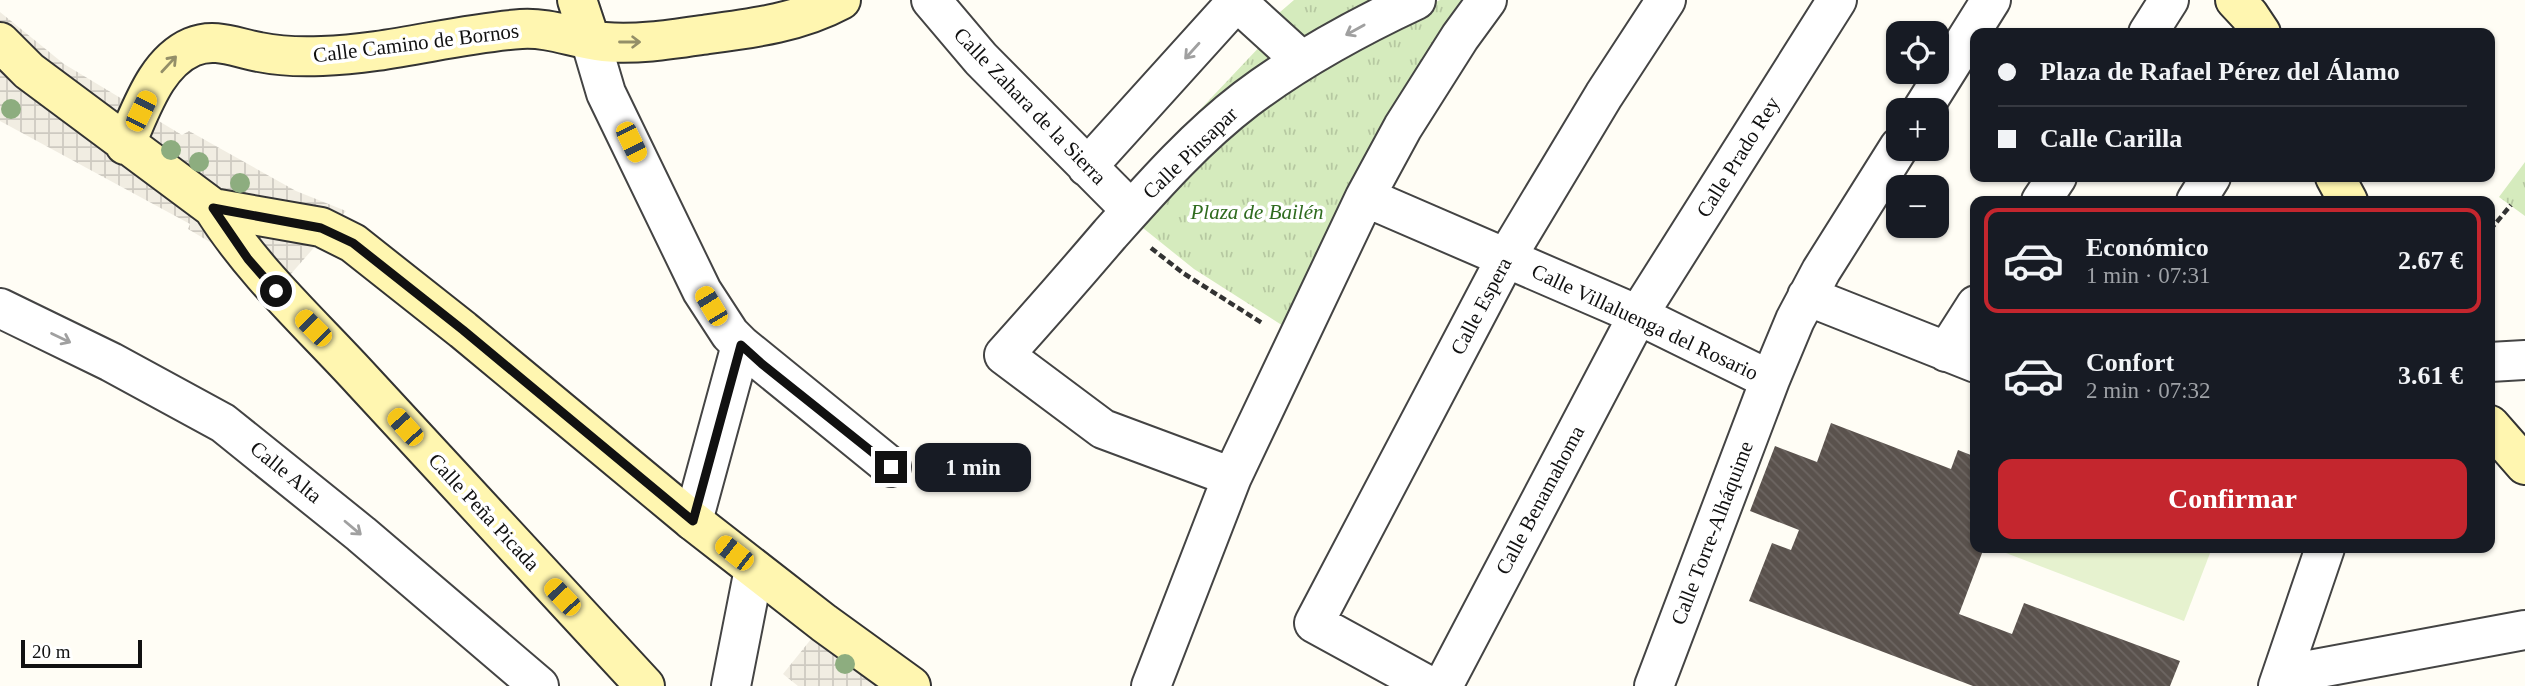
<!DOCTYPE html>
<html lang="es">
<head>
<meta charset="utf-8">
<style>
	body { margin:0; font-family:Georgia,serif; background:#242831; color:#f1f3f6; height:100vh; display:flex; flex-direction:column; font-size:26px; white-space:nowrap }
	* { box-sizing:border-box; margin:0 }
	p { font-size:23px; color:#9ea1a6 }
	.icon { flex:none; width:38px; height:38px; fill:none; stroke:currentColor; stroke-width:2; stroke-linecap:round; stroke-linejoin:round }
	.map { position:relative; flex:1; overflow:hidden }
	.details { position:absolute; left:1970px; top:196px; width:525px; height:357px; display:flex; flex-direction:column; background:#171b24; border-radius:14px; box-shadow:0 2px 5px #0004 }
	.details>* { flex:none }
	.hud { position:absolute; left:1970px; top:28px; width:525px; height:154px; border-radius:14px; box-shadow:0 2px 5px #0004; display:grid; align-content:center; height:154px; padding:0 28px; background:#171b24 }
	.controls { position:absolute; left:1886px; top:21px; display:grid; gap:14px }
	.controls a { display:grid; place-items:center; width:63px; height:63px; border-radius:14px; background:#171b24; box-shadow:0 2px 5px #0004; font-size:35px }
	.scale { position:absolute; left:21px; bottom:18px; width:121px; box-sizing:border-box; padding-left:7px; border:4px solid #111; border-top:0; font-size:19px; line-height:24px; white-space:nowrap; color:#111; -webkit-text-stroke:5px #fff; paint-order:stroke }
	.end { position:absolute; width:32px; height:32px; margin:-16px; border:9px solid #111; background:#fff; box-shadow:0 0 0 4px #fff }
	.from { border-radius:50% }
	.bubble { position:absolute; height:49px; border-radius:14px; background:#171b24; box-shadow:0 2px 5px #0004; font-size:23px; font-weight:800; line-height:49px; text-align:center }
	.car { position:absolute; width:21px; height:42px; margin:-21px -10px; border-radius:9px; box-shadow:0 0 5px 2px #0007; background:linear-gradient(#f5c518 24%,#345 0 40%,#f5c518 0 76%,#345 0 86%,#f5c518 0) }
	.hud b { display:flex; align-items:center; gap:24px; height:66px; font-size:26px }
	.hud b+b { border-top:2px solid #363941 }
	.hud i { width:18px; height:18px; background:#f1f3f6 }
	ul { padding:12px 0 0; list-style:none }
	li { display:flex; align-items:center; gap:21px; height:105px; margin:0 14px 10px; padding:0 14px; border:4px solid transparent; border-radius:14px }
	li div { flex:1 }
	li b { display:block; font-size:26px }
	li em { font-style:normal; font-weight:800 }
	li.selected { border-color:#c4262e }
	li>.icon { width:63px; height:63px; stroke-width:1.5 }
	.button { display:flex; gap:14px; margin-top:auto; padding:14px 28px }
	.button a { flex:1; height:80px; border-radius:14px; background:#c4262e; color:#fff; font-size:28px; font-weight:800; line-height:80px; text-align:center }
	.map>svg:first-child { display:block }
</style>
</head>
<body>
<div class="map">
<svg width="2525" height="686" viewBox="0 0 2525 686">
	<defs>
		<pattern id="park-tufts" width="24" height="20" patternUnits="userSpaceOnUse" patternTransform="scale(1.75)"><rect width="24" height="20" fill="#d5ebbd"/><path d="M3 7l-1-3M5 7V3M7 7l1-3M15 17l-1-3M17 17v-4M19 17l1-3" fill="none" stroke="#b6c8a1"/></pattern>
		<pattern id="plaza-grid" width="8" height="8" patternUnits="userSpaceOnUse" patternTransform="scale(1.75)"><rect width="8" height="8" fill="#f1ede2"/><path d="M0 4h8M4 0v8" fill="none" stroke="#cecac1"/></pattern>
		<pattern id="building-back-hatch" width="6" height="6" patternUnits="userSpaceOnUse" patternTransform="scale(1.75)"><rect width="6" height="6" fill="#5a524d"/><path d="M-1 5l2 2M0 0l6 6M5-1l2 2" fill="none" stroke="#6d6662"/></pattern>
	</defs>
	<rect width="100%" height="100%" fill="#fffdf5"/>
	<path fill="url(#park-tufts)" d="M 1294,0 L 1394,0 L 1302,49 L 1272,19 Z
		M 1440,0 L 1475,0 L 1291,331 L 1194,269 L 1133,220 L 1232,125 L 1371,33 Z
		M 1265,41 L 1286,60 L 1127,187 Z
		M 2525,162 L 2525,216 L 2499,197 Z"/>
	<path fill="#e6f2cf" d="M 2008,548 L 2212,548 L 2184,621 L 2006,553 Z"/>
	<path fill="url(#plaza-grid)" d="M 0,12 L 64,64 L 182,135 L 189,131 L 296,191 L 346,211 L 276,291 L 235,257 L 188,229 L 190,224 L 0,121 Z
		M 824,623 L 911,686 L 798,686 L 783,674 Z"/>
	<path fill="url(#building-back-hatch)" d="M 1831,423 L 1951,469 L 1958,450 L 1976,457 L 1976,548 L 1984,548 L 1959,614 L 2012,634 L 2024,603 L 2180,661 L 2170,686 L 1973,686 L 1749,601 L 1772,543 L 1791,550 L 1799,530 L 1750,511 L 1775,446 L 1817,462 Z"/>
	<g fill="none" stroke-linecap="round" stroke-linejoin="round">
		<defs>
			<path id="street" d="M 931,0 L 981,59 L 1131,210
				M 1235,0 L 1301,60
				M 2148,33 L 2169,0
				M 590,39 L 606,93 L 702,291 L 730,334 L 741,345 L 891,467
				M 1922,110 L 1991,0
				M 1087,167 L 1238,0
				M 1365,197 L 1638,315 L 1770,380
				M 2041,201 L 2057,177
				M 2196,201 L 2211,177
				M 1807,296 L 1976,363
				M 0,308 L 111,362 L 223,423 L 361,534 L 539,686
				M 1946,352 L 1976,305
				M 2490,362 L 2525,360
				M 1232,477 L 1103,429 L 1004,355 C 1040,315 1075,275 1110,234 C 1152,187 1195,138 1246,99 C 1299,59 1356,28 1416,0
				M 693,521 L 741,345
				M 2282,675 L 2525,630
				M 731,686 L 754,569
				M 1151,686 L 1232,477 L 1365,197 L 1403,127 L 1460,37 L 1487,0
				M 1429,686 L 1314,623 L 1506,258 L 1604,95 L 1666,0
				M 1443,686 L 1638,315 L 1837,0
				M 1654,686 L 1770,380 L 1795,320 L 1821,271 L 1899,147
				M 2278,686 L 2325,548"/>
			<path id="secondary" d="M 577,0 L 590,39
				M 2235,0 L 2249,15 L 2261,33
				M 0,42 L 29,71 L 213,208 L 321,227 L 353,243 L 463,330 L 693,521 L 824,623 L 911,686
				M 125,145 C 141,111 155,63 192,47 C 215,37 236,48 259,52 C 279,56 301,57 322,56 C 389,54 454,34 521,29 C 550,27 575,39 604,42 C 639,45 674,39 709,34 C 755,28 800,22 841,0
				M 2335,177 L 2348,201
				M 213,208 C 254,273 311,324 363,381 C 457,483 551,584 645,686
				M 2490,425 L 2525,465"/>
		</defs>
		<use href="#street" stroke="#444" stroke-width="42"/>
		<use href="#secondary" stroke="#333" stroke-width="42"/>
		<path stroke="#333" stroke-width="4.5" stroke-dasharray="7 3.5" stroke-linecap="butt" d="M 2490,230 L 2511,205
			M 1151,248 L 1183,273 L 1262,323"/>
		<use href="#street" stroke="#fff" stroke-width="38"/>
		<use href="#secondary" stroke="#fff6b0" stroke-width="38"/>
	</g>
	<g fill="#8dad7f">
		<circle cx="11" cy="109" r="10"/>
		<circle cx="171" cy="150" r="10"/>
		<circle cx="199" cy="162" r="10"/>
		<circle cx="240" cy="183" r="10"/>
		<circle cx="845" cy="664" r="10"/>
	</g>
	<defs><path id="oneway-shaft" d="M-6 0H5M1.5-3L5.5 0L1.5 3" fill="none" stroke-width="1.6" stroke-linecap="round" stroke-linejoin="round" transform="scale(1.75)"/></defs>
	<g stroke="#a0a0a0">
		<use href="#oneway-shaft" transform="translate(1355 30) rotate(151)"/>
		<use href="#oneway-shaft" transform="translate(1192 51) rotate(132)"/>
		<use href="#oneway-shaft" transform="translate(61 338) rotate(26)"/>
		<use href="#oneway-shaft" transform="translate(353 528) rotate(40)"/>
	</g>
	<g stroke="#948f68">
		<use href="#oneway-shaft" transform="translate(630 42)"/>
		<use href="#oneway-shaft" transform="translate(169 64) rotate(-47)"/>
	</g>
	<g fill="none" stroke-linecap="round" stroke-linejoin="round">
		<path stroke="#111" stroke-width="9" d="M 276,291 L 248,259 L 213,208 L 321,228 L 353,243 L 463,330 L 693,521 L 741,345 L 762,364 L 891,467"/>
	</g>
	<g text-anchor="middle" stroke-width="7" stroke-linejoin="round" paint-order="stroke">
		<g font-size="21" fill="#111" stroke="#fff">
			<text transform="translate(416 43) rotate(-7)" y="7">Calle Camino de Bornos</text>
			<text transform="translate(1030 106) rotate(46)" y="7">Calle Zahara de la Sierra</text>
			<text transform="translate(1190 153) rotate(-44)" y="7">Calle Pinsapar</text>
			<text transform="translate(1738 157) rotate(-58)" y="7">Calle Prado Rey</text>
			<text transform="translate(1481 306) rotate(-62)" y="7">Calle Espera</text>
			<text transform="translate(1645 322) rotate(25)" y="7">Calle Villaluenga del Rosario</text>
			<text transform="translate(286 472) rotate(39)" y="7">Calle Alta</text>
			<text transform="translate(1540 500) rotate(-62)" y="7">Calle Benamahoma</text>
			<text transform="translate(484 512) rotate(47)" y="7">Calle Peña Picada</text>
			<text transform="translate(1712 533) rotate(-69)" y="7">Calle Torre-Alháquime</text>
		</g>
		<g font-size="21" font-style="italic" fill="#2f6b1f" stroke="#fff">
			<text x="1257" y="219">Plaza de Bailén</text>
		</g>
	</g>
</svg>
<div class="controls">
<a><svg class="icon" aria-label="locate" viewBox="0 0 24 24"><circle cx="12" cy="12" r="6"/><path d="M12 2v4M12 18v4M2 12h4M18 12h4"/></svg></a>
<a>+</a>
<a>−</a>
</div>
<div class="scale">20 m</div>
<i class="end from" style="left:276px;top:291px"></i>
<i class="end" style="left:891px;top:467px"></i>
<div class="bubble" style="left:915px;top:443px;width:116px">1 min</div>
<i class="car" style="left:141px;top:111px;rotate:26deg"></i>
<i class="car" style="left:631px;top:142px;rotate:154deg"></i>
<i class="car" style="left:711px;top:306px;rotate:329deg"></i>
<i class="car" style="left:313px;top:328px;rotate:315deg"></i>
<i class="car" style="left:405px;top:427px;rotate:318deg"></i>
<i class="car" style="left:734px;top:553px;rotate:308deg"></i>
<i class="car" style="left:562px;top:597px;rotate:317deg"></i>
<div class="hud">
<b><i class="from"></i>Plaza de Rafael Pérez del Álamo</b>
<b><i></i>Calle Carilla</b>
</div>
<section class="details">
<ul>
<li class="selected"><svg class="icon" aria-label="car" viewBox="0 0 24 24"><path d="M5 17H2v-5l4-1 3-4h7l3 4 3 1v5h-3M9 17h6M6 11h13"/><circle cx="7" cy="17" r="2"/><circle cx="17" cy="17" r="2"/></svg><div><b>Económico</b><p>1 min · 07:31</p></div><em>2.67 €</em></li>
<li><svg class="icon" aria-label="car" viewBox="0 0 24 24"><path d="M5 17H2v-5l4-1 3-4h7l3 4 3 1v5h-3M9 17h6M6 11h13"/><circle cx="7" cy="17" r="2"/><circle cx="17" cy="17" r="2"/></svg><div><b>Confort</b><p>2 min · 07:32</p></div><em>3.61 €</em></li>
</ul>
<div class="button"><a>Confirmar</a></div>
</section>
</div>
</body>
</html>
